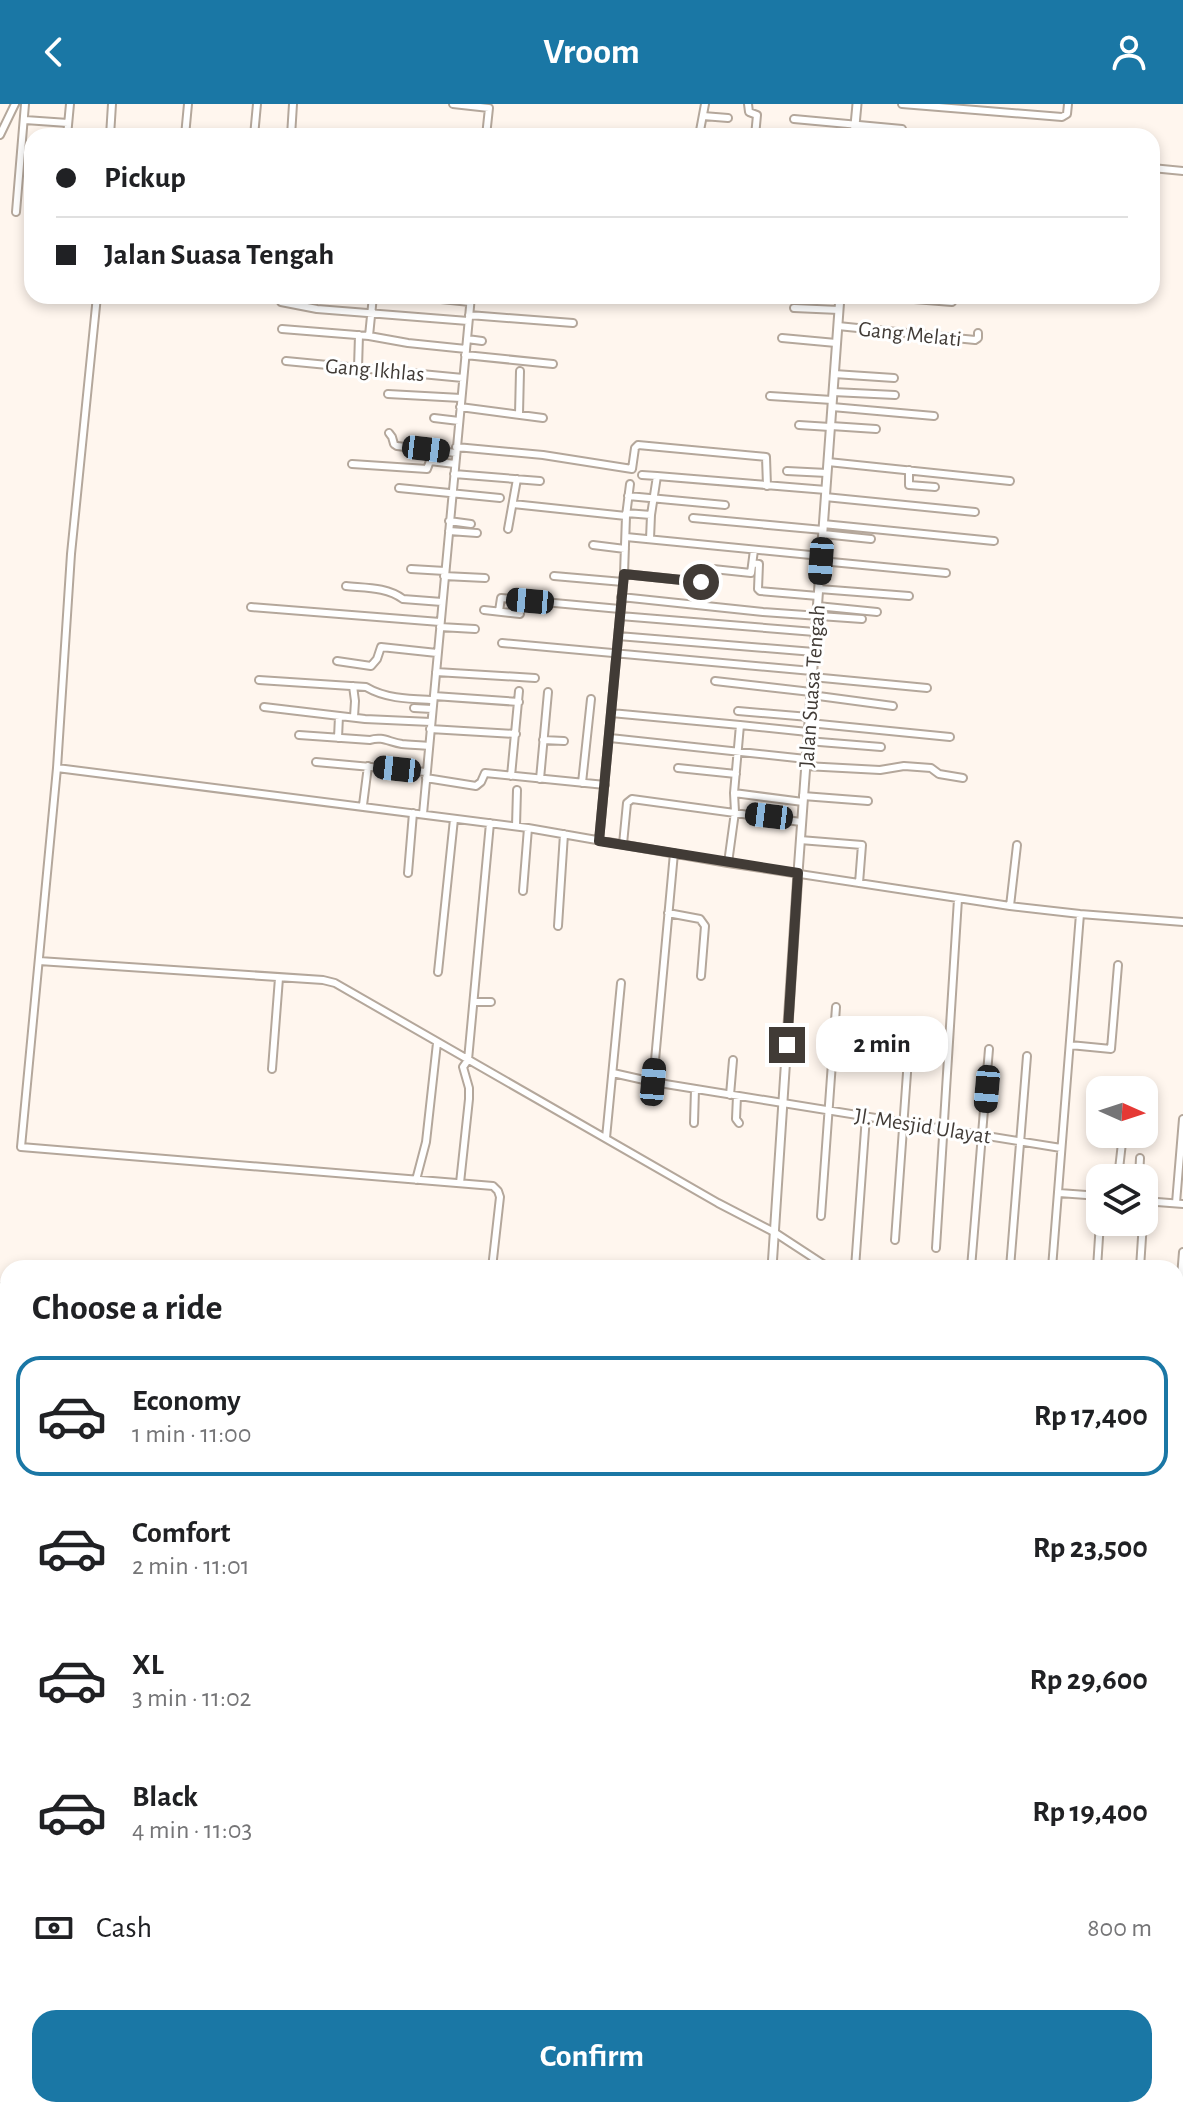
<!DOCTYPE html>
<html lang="en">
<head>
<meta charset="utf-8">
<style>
	body { margin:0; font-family:"Alegreya Sans",sans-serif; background:#f2f2f2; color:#202124; height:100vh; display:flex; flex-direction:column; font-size:30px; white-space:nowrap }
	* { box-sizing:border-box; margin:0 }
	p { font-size:26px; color:#757577 }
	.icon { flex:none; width:44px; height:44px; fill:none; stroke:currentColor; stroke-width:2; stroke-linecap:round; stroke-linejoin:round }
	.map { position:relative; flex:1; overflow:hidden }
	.sheet { position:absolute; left:0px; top:1156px; width:1184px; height:858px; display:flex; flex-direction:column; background:#fff; border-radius:24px 24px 0 0; box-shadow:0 4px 12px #0003 }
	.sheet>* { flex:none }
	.top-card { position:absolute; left:24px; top:24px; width:1136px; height:176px; border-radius:24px; box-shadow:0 4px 12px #0003; display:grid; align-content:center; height:176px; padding:0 32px; background:#fff }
	.needle { width:52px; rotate:93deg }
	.fabs { position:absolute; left:1086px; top:972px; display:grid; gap:16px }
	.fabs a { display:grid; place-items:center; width:72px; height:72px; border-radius:16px; background:#fff; box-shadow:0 4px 12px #0003; font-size:40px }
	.end { position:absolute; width:36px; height:36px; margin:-18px; border:10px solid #413b36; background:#fff; box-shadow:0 0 0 4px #fff }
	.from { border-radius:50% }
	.bubble { position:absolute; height:56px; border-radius:24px; background:#fff; box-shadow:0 4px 12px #0003; font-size:26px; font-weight:600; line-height:56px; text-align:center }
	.car { position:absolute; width:24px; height:48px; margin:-24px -12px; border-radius:10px; box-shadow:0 0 6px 2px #0007; background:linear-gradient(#222 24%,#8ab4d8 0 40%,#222 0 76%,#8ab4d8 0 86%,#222 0) }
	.top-card b { display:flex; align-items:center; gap:28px; height:76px; font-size:30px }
	.top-card b+b { border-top:2px solid #e0e0e0 }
	.top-card i { width:20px; height:20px; background:#202124 }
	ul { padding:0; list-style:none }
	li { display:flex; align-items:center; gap:24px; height:120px; margin:0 16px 12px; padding:0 16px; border:4px solid transparent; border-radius:24px }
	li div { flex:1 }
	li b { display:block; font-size:30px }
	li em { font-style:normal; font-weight:600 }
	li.selected { border-color:#1a77a5 }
	li>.icon { width:72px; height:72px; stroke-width:1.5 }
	h2 { padding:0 32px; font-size:36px; line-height:96px }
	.pay { display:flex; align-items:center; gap:20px; height:88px; padding:0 32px; font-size:30px }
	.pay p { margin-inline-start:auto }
	.primary-button { display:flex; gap:16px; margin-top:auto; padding:16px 32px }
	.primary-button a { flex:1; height:92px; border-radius:24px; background:#1a77a5; color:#fff; font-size:32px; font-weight:600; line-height:92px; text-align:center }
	header { display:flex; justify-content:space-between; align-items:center; height:104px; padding:0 32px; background:#1a77a5; color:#fff; font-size:36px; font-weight:600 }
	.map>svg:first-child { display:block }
</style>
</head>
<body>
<header><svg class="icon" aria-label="back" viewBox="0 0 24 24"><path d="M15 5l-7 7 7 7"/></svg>Vroom<svg class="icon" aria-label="person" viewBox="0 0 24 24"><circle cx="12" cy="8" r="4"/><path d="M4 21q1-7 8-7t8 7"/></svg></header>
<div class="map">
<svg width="1183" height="2013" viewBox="0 0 1183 2013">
	<rect width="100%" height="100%" fill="#fff6ee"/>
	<path fill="#f9c3d5" d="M 0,1380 L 8,1381 L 8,1629 L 0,1709 Z"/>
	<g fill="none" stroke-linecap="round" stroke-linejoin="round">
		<path stroke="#889978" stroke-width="2" d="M 1176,1682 L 1183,1682
			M 1176,1741 L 1183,1740
			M 688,2013 L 688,2006"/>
		<defs>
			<path id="minor" d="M 453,0 L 489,4
				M 748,0 L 749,8 L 757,11 L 755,32
				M 902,0 L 1062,13 L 1067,10 L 1068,0
				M 703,12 L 728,14
				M 794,15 L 902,25
				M 25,16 L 68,19
				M 0,31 L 15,0
				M 459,31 L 466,32
				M 67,32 L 70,0
				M 110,32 L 112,0
				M 185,32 L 188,0
				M 254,32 L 257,0
				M 291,32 L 293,0
				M 486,32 L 489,4
				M 699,32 L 705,0
				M 1152,64 L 1183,67
				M 16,108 L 25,0
				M 97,192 L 71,450 L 57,664 L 21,1043 L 493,1082 L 498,1087 L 500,1093 L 492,1164
				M 373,192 L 369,232 L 408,239 L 466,245
				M 412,192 L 470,198
				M 876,192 L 952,198
				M 281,198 L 317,205 L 468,217
				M 794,204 L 839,206
				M 469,211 L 573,219
				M 838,222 L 975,236 L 978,234 L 978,229
				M 282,225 L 369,232
				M 782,234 L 836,239
				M 467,235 L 482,237
				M 465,251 L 553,260
				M 286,257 L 463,274
				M 358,264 L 359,231
				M 834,270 L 894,274
				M 833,288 L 895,291
				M 388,290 L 461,294
				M 770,292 L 832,296
				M 460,303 L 543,314
				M 832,303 L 934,312
				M 519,310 L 520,267
				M 434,314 L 459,317
				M 799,321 L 830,323
				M 831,322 L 876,325
				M 389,329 L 392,333 L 394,340 L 397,342 L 456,349
				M 456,343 L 543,351 L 632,365 L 635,344 L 638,341 L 766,353 L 767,382
				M 828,358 L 1010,377
				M 352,360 L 427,365 L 430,357 L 455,360
				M 909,366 L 909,381 L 935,383
				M 787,367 L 827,369
				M 454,370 L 540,377
				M 642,371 L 657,372 L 651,411 L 650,435
				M 657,372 L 826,386
				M 399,384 L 500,394
				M 628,392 L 725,401
				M 825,393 L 975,408
				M 513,400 L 626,412
				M 626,409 L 651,411
				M 693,414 L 823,426
				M 449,417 L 471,420
				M 823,420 L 994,437
				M 508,425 L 517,375
				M 449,427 L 477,429
				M 823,430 L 871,435
				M 626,433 L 821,452
				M 593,441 L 625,445
				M 821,457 L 946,469
				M 753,459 L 759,460 L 758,485 L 760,487 L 818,492
				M 411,465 L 445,467
				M 713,465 L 751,469 L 754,446
				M 624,470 L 701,478
				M 444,472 L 485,474
				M 554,472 L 623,478
				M 346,482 C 366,484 387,483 403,495 L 442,498
				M 819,485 L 909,492
				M 621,493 L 763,508 L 862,515
				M 817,502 L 877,508
				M 251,503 L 440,518
				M 484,506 L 520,510
				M 499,507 L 501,494 L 620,505
				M 620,512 L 815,528
				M 440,523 L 475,525
				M 618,532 L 814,548
				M 502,539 L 812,567
				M 337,557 L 371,562 L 377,555 L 381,543 L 437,549
				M 436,568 L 535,574
				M 812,573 L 927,584
				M 259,576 L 366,583 C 386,595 411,595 433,596
				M 715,577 L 811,588
				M 353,582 L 355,597 L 354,613
				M 811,591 L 893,602
				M 434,592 L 519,598
				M 264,603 L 365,615 L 431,618
				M 414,604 L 432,605
				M 738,607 L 809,613
				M 611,609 L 740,621 L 734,689 L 735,708 L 728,759
				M 809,619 L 950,633
				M 740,621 L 808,628
				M 430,625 L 516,630
				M 299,631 L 370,636 C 382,632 389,638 402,640 C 411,641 420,641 429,642
				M 338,634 L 339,612
				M 610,634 L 806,655
				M 543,636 L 564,637
				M 807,637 L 881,643
				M 316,658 L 426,668
				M 805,662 L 880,666 L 904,662 L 931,664 L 939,670 L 963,674
				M 57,664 L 528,724 L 728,759 L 1010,802 L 1080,810 L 1183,818
				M 678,664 L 736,670
				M 511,672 L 519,587
				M 426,674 L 476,682 L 481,678 L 485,669 L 605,681
				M 540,675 L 548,588
				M 582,679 L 591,595
				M 734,689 L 803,698
				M 803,692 L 868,697
				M 363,701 L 368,662
				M 423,710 L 471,192
				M 516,722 L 517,686
				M 800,736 L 862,741 L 859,779
				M 599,737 L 624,470 L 626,412 L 630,380
				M 623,740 L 627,699 L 632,695 L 801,718
				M 408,769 L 413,709
				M 523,787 L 528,724
				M 1010,802 L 1017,741
				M 668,809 L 700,815 L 705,822 L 701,872
				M 558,822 L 564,730
				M 39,857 L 323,876 L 335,879 L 718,1099 L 774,1128 L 829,1164
				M 438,868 L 454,715
				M 475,898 L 491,898
				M 1070,941 L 1111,945 L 1118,861
				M 272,965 L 279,874
				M 613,969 L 653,978 L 1061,1044
				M 653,978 L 674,749
				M 730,991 L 733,956
				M 737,992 L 736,1015 L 739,1019
				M 694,1019 L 695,985
				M 606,1034 L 621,879
				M 1118,1074 L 1123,1030
				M 1139,1074 L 1140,1054
				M 416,1076 L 426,1038 L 437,939
				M 460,1079 L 469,995 L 469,984 L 463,963 L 468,956 L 490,719
				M 1059,1089 L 1100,1092
				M 1144,1097 L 1183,1100
				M 1176,1099 L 1183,1015
				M 821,1112 L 836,903
				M 895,1136 L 908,955
				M 936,1144 L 958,795
				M 855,1164 L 866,1012
				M 971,1164 L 989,945
				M 1010,1164 L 1027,952
				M 1052,1164 L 1080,810
				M 1097,1164 L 1100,1118
				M 1140,1164 L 1143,1118
				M 0,1183 L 8,1190
				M 1179,1198 L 1183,1148
				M 1176,1277 L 1183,1278
				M 0,1315 L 8,1316
				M 1176,1370 L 1183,1371
				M 1176,1524 L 1183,1529
				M 1176,1574 L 1183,1579
				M 1176,1628 L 1183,1630
				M 1176,1804 L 1183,1804
				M 744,2013 L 744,2006
				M 824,2013 L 824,2006
				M 863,2013 L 863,2006
				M 901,2013 L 902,2006"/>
			<path id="tertiary" d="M 854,32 L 857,0
				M 772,1164 L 798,769 L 840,192"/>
			<path id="secondary" d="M 0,1364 L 8,1365
				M 697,2013 L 698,2006"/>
		</defs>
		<use href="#minor" stroke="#b4a79b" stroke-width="10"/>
		<use href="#tertiary" stroke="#b4a79b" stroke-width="11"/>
		<use href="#secondary" stroke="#b4a79b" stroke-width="12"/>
		<use href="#minor" stroke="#fff" stroke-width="6"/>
		<use href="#tertiary" stroke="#fff" stroke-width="7"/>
		<use href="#secondary" stroke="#fff" stroke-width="8"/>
	</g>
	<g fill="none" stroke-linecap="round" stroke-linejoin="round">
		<path stroke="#413b36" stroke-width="10" d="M 701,478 L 624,470 L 599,737 L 798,769 L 787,941"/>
	</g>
	<g text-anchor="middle" stroke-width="6" stroke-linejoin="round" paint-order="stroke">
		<g font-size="22" fill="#413b36" stroke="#fff">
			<text transform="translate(910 229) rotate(6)" y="8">Gang Melati</text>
			<text transform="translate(375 265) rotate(5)" y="8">Gang Ikhlas</text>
			<text transform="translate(811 582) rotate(-86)" y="8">Jalan Suasa Tengah</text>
			<text transform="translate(923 1021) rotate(9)" y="8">Jl. Mesjid Ulayat</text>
		</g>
	</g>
</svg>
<div class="fabs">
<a><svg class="needle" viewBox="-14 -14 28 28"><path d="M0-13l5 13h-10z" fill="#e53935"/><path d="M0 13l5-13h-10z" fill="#757577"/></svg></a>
<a><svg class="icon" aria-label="layers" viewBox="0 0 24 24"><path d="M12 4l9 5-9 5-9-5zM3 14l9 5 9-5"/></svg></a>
</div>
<i class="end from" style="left:701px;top:478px"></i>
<i class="end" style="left:787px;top:941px"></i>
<div class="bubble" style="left:816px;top:912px;width:132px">2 min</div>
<i class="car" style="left:426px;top:345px;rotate:97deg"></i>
<i class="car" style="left:821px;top:457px;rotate:184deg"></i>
<i class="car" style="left:530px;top:497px;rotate:275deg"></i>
<i class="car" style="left:397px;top:665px;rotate:276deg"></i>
<i class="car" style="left:769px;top:712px;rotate:277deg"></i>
<i class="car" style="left:653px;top:978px;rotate:5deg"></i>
<i class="car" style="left:987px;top:985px;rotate:185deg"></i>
<div class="top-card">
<b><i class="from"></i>Pickup</b>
<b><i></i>Jalan Suasa Tengah</b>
</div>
<section class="sheet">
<h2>Choose a ride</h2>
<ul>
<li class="selected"><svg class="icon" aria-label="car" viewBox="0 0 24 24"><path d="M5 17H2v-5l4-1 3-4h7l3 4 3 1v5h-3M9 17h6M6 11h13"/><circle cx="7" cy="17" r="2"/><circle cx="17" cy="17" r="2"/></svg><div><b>Economy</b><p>1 min · 11:00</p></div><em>Rp 17,400</em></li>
<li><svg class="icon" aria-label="car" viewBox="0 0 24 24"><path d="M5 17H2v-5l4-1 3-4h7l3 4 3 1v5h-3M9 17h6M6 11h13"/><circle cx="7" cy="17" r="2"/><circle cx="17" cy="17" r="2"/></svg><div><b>Comfort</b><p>2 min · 11:01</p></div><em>Rp 23,500</em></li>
<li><svg class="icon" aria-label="car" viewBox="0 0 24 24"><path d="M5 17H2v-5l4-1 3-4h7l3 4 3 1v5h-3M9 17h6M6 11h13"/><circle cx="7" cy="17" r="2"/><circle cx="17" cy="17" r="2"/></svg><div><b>XL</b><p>3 min · 11:02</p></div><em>Rp 29,600</em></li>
<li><svg class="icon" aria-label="car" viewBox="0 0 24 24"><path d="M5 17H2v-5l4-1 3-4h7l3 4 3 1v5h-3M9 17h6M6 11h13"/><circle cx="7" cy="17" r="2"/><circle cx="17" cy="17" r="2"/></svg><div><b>Black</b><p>4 min · 11:03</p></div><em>Rp 19,400</em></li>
</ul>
<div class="pay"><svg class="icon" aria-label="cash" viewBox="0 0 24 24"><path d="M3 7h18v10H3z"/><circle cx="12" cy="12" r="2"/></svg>Cash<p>800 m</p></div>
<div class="primary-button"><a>Confirm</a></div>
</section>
</div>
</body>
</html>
